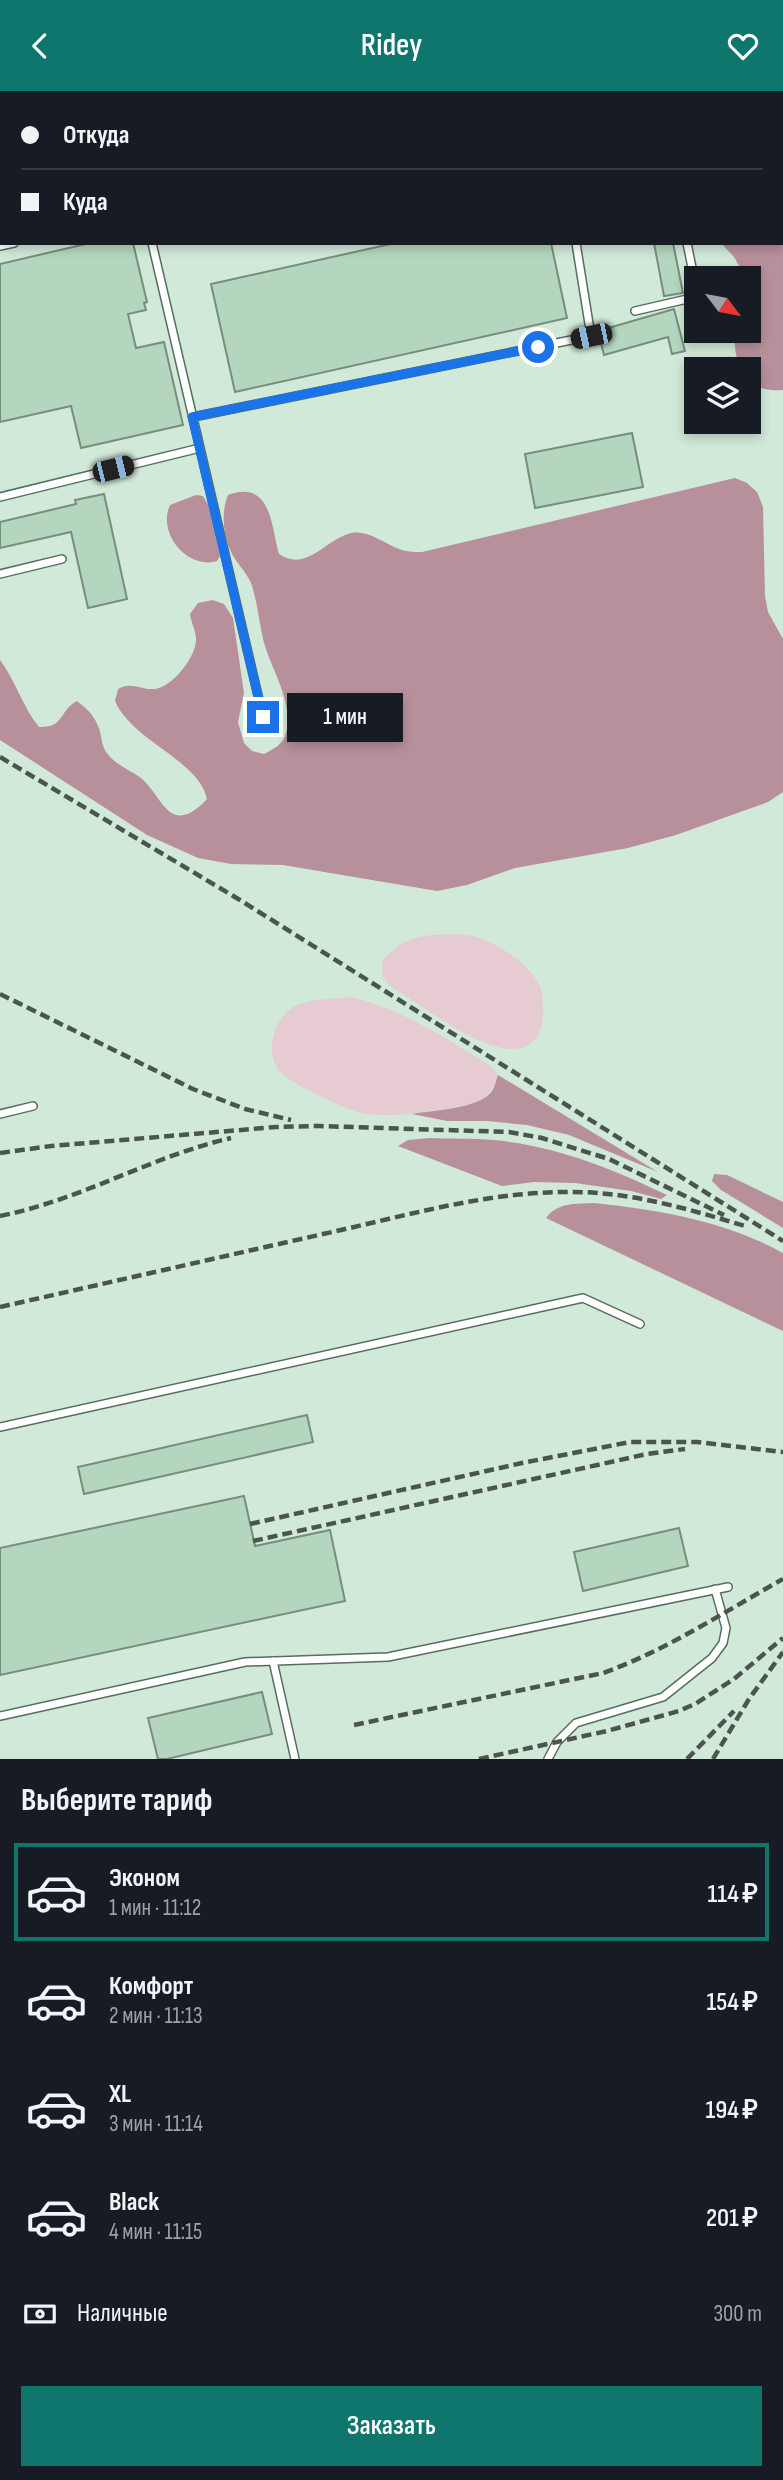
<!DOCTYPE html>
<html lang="ru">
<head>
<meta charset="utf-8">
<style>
	body { margin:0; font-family:"Sofia Sans Condensed",sans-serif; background:#20242c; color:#f1f3f6; height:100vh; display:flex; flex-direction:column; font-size:26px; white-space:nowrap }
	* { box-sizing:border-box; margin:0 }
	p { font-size:23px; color:#9ea1a6 }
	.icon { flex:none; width:38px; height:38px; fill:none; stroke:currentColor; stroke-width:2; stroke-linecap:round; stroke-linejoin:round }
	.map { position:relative; height:1668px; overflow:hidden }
	.side { display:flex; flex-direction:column; background:#171b24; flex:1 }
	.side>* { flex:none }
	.top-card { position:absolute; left:0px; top:0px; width:784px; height:154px; box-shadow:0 4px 10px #0003; display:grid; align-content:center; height:154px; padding:0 21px; background:#171b24 }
	.needle { width:46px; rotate:122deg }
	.controls { position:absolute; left:684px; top:175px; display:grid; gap:14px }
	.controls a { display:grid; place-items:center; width:77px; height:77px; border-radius:0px; background:#171b24; box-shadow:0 4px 10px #0003; font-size:35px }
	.end { position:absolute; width:32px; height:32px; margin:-16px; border:9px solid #1a73e8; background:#fff; box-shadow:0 0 0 4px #fff }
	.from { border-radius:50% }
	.bubble { position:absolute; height:49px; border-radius:0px; background:#171b24; box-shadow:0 4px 10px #0003; font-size:23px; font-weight:600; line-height:49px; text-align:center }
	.car { position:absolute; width:21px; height:42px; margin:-21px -10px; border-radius:9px; box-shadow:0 0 5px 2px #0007; background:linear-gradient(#222 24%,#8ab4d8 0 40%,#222 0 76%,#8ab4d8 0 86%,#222 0) }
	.top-card b { display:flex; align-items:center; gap:24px; height:66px; font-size:26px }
	.top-card b+b { border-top:2px solid #363941 }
	.top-card i { width:18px; height:18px; background:#f1f3f6 }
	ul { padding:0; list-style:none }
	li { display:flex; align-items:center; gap:21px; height:98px; margin:0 14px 10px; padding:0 7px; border:4px solid transparent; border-radius:0px }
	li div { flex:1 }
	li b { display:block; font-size:26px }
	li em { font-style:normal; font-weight:600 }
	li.current { border-color:#0f766e }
	li>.icon { width:63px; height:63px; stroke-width:1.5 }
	h2 { padding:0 21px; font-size:32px; line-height:84px }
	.pay { display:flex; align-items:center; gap:18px; height:77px; padding:0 21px; font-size:26px }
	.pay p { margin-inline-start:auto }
	.primary-button { display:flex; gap:14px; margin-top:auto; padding:14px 21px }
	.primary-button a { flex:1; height:80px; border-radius:0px; background:#0f766e; color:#fff; font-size:28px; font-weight:600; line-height:80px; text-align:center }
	header { display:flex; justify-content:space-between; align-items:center; height:91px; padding:0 21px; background:#0f766e; color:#fff; font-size:32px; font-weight:600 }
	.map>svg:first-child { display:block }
</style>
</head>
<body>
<header><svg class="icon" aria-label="back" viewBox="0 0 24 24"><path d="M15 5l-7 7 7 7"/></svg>Ridey<svg class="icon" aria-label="heart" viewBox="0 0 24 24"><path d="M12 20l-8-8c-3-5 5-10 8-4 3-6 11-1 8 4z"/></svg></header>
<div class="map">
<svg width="783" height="1668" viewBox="0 0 783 1668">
	<rect width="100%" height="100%" fill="#d1e9d8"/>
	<path fill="#e7cbd3" d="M 456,843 C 462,844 470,844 477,846 C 496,852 527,872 537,890 C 542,896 543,908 543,916 C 544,947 530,964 498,956 C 464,948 420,913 390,895 L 383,886 L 382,870 C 405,844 422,844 456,843 Z
		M 350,906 C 402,917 446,948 491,975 L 498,984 C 489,1013 470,1014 444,1018 C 416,1022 386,1028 358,1021 C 345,1018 291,992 282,983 C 262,963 274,925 297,914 C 312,908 334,908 350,906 Z"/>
	<path fill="#b7909c" d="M 30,0 L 325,0 L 327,2 L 30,2 Z
		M 783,22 L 783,299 C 771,300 759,298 749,291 L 749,278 L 741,278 C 735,265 734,255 735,240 L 749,240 L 749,187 L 746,187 L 734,166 L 721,152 L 782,152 Z
		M 735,387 L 747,392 L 757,401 L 763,416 L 765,505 L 768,521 L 783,548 L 783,701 L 768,711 L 676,744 L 628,757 L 515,777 L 467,794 L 437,800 L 283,774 L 231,773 L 198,767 L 147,744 L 0,649 L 0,569 C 16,590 22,615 39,636 C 65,637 59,619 77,610 C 86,617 94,624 98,635 C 102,644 101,653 106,661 C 115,674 129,678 141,687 C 163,705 169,748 207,708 C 199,669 132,650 115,610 L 118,598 C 131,590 141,599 155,598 C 172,596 195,567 196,550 C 197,543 191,531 190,523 L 198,512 L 213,509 L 224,513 L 233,527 L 244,602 L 238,631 L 244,652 L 252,660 L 264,663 C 273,658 283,654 286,642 C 294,614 273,581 265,555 C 259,534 258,512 251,492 C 246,480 236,472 231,461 C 223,444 221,421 228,404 C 272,388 271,436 279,463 C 306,481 323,451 348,443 C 368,436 387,456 406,460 C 411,461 417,461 422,461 Z
		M 196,404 L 203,405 L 208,414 L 220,465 L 217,470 C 187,479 157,442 170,414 Z
		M 498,984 L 658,1081 L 569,1044 L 527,1034 L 486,1030 L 447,1030 L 412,1023 C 434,1019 479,1018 492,1000 C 495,996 496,989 498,984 Z
		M 429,1047 C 450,1048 472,1047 494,1049 C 556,1055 611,1077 667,1104 L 661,1108 L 631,1100 L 575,1092 L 534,1091 L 502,1095 L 398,1055 L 408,1049 Z
		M 714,1083 L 727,1084 L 783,1111 L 783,1137 L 721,1099 L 712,1090 Z
		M 594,1112 C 660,1119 725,1130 783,1162 L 783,1240 L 546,1127 C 558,1111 576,1113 594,1112 Z"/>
	<path fill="#b4d6be" stroke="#778e7e" stroke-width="2" d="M 90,152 L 133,152 L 147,211 L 144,212 L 146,219 L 128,223 L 136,257 L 164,251 L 183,334 L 81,357 L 71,315 L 0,331 L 0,173 Z
		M 395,152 L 551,152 L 567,227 L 235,301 L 211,193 Z
		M 654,152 L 673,152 L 683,202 L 664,205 Z
		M 674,218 L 685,260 L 672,263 L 668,246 L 604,264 L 598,240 Z
		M 632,342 L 643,396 L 535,417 L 525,363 Z
		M 104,403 L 127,508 L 88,517 L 71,441 L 0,457 L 0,431 L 76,413 L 75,409 Z
		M 307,1324 L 313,1351 L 84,1403 L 78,1376 Z
		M 244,1405 L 255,1455 L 330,1439 L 345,1510 L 0,1584 L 0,1457 Z
		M 679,1437 L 688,1475 L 583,1500 L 574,1461 Z
		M 262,1601 L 272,1643 L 167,1668 L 158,1668 L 148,1627 Z"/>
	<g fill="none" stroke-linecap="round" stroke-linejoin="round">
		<defs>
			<path id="service" d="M 152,152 L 263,626
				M 687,152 L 696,196
				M 0,155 L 14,152
				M 635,220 L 696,206
				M 193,326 L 591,245 L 576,152
				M 0,406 L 200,357
				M 0,483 L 62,468
				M 0,1023 L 33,1015
				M 0,1336 L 583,1207 L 640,1233
				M 273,1570 L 295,1668
				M 0,1625 L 245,1571 L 388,1566 L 728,1496
				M 548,1668 L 557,1651 L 576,1632 L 663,1606 L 712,1567 L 723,1552 L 726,1537 L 715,1498"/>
			<path id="minor" d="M 782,8 L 783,8"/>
		</defs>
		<use href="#service" stroke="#576d5d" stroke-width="10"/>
		<use href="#minor" stroke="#576d5d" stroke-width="18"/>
		<path stroke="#7e8e82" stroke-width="2.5" stroke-dasharray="5 3.5" stroke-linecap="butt" d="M 296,2 L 305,0
			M 0,11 L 2,11"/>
		<use href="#service" stroke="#fff" stroke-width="7"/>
		<use href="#minor" stroke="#fff" stroke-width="14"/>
		<path stroke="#49554d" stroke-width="4.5" stroke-dasharray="10 5" stroke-linecap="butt" d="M 0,666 L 240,809 L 783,1150
			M 0,903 L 193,998 L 245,1018 L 291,1029
			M 0,1062 L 51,1055 L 276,1036 L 318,1035 L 509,1041 L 542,1047 L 609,1068 L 724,1124
			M 0,1125 C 81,1109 152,1065 231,1047
			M 0,1216 C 111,1191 221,1166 332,1141 C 409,1124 487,1101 567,1101 C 629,1100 689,1118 748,1136
			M 250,1433 L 522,1372 L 630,1351 L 697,1351 L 783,1361
			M 253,1450 L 647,1363 L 685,1358
			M 354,1634 L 603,1582 C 667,1559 724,1521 783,1488
			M 479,1668 L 607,1640 L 679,1620 L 695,1613 L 734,1588 L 783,1547
			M 687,1668 L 734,1620
			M 713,1668 L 749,1608 L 783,1561"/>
	</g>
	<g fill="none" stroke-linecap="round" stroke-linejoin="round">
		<path stroke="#1a73e8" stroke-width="9" d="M 263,626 L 192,326 L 538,256"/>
	</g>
</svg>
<div class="controls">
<a><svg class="needle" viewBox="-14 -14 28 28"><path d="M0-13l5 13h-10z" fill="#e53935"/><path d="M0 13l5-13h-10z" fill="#9ea1a6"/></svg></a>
<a><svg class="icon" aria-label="layers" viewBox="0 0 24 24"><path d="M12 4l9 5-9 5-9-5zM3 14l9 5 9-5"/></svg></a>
</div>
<i class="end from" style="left:538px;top:256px"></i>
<i class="end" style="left:263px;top:626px"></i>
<div class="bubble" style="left:287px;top:602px;width:116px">1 мин</div>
<i class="car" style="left:591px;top:245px;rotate:258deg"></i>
<i class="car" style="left:113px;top:378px;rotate:76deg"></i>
<div class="top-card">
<b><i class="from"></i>Откуда</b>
<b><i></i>Куда</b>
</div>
</div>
<section class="side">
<h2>Выберите тариф</h2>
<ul>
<li class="current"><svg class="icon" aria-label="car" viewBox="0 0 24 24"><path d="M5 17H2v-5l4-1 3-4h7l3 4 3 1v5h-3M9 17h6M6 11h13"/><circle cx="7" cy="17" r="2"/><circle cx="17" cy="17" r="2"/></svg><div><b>Эконом</b><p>1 мин · 11:12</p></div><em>114 ₽</em></li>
<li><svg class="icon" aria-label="car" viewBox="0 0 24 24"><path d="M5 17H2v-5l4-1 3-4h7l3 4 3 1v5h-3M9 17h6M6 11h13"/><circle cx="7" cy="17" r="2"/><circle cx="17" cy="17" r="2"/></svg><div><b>Комфорт</b><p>2 мин · 11:13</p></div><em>154 ₽</em></li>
<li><svg class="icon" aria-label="car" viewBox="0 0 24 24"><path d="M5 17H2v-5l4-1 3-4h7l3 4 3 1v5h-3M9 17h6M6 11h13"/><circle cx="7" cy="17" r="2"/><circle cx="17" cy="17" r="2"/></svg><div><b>XL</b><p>3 мин · 11:14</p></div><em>194 ₽</em></li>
<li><svg class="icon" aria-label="car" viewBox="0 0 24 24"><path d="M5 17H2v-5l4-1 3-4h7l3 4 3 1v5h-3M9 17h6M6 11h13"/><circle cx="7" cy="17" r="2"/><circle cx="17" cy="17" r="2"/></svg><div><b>Black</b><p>4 мин · 11:15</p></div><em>201 ₽</em></li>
</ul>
<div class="pay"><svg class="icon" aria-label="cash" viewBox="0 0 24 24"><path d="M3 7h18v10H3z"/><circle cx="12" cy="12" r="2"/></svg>Наличные<p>300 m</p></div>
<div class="primary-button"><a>Заказать</a></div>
</section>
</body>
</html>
